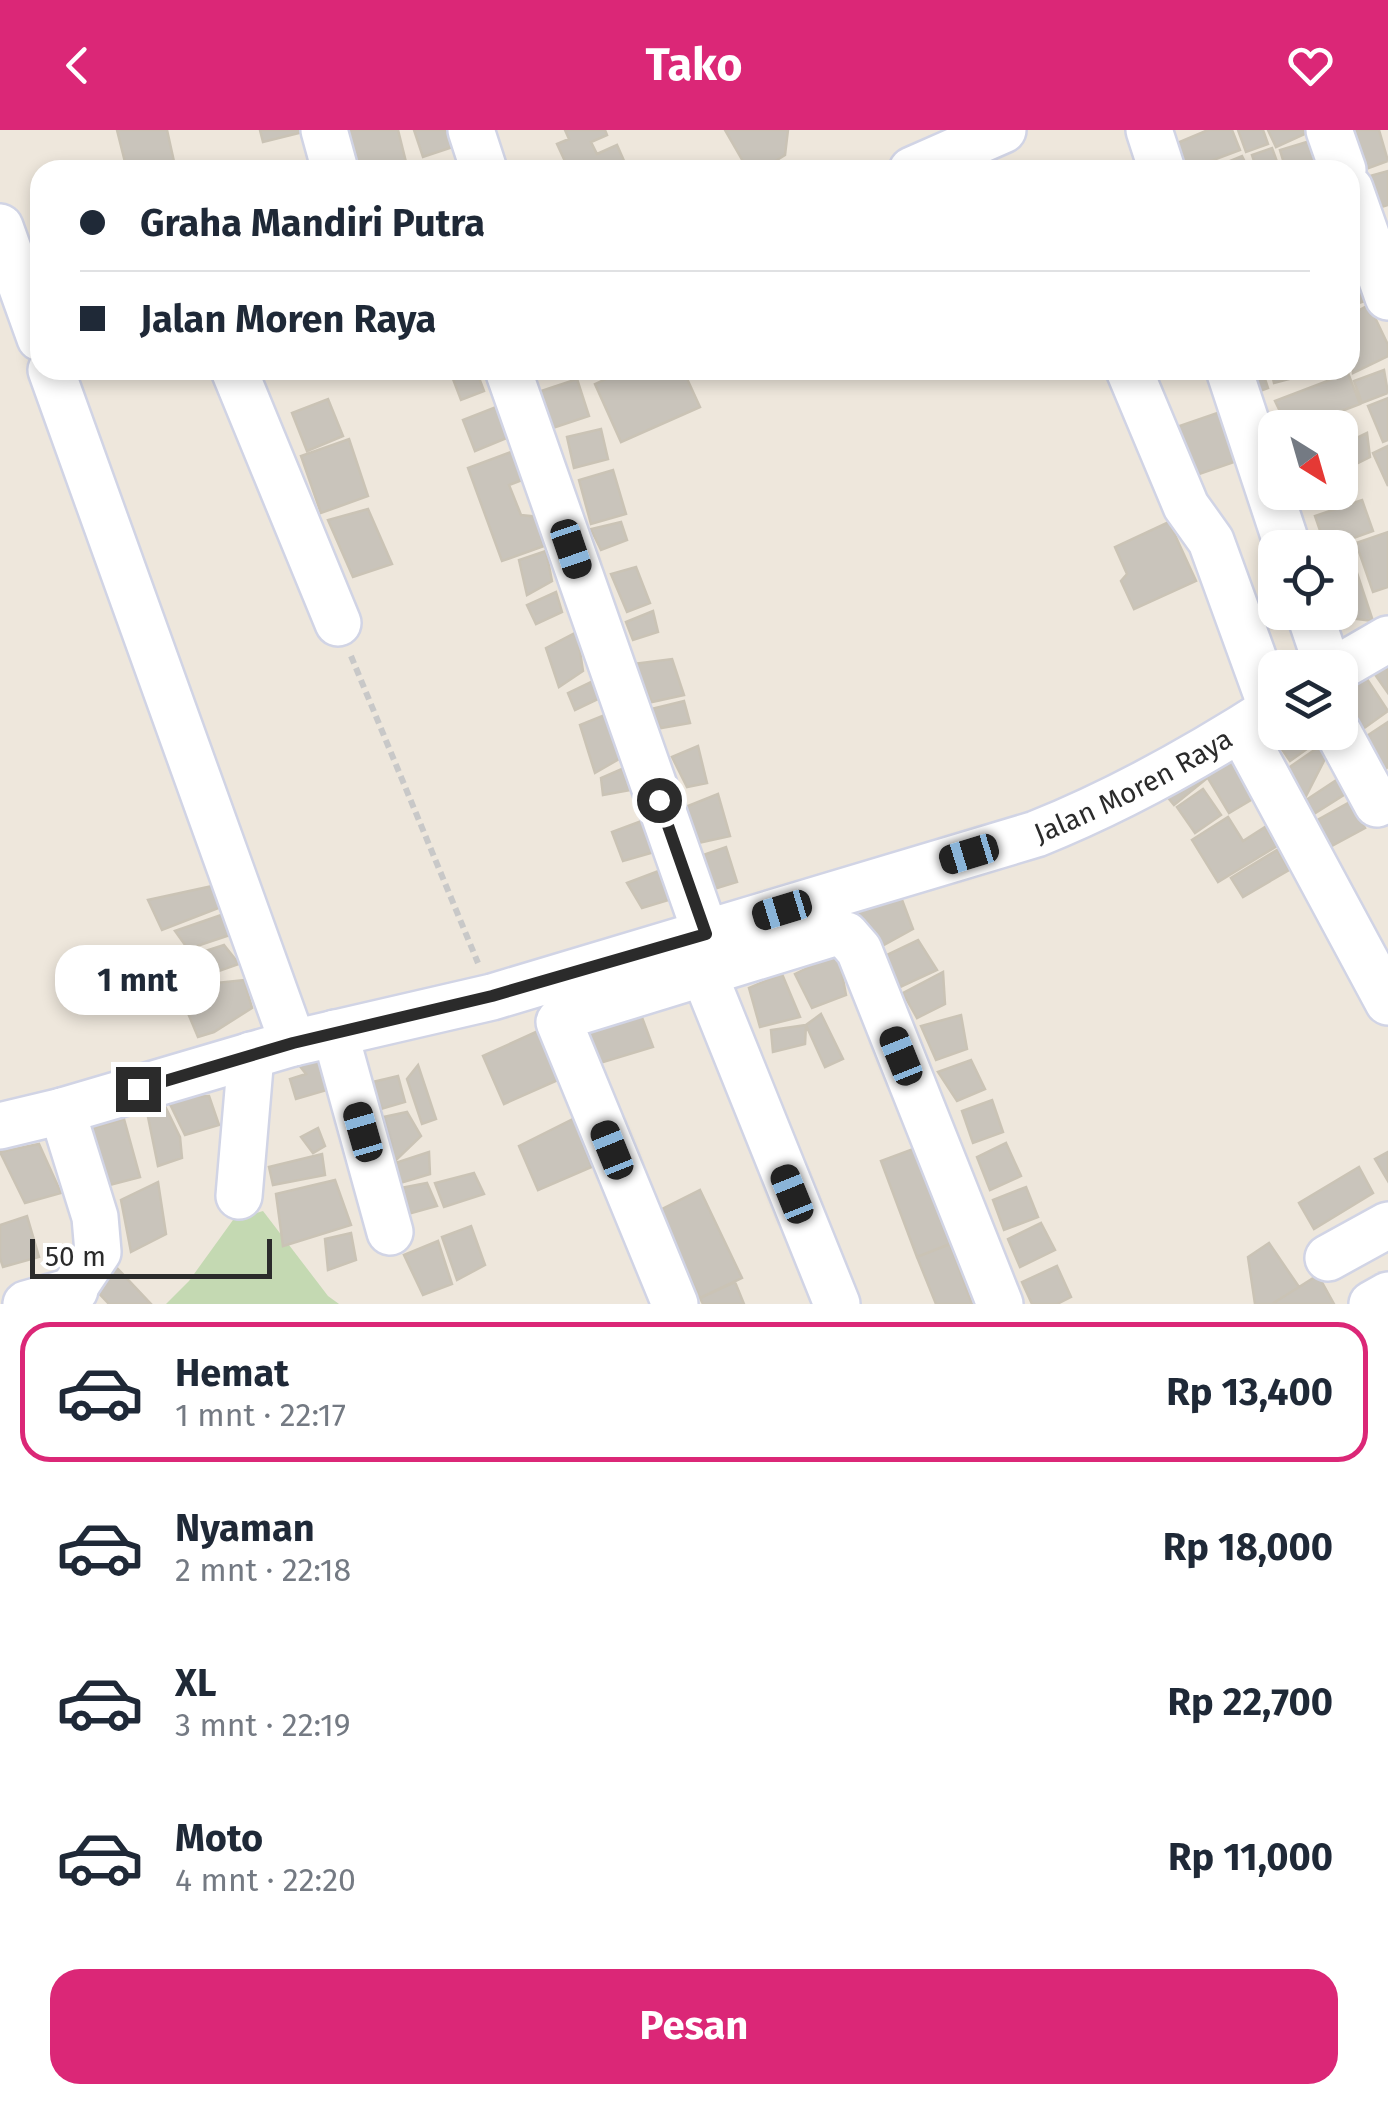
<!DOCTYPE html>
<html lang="id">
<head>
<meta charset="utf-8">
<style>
	body { margin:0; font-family:"Fira Sans",sans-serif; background:#f2f2f3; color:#1f2937; height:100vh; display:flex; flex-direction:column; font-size:38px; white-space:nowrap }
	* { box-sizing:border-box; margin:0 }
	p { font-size:32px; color:#747a83 }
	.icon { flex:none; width:55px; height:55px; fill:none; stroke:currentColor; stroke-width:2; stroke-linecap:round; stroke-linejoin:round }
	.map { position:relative; height:1174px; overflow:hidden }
	.side { display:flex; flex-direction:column; background:#fff; flex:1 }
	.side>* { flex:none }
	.guide { position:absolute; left:30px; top:30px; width:1330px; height:220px; border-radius:30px; box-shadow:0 5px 15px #0003; display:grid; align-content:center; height:220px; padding:0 50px; background:#fff }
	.needle { width:65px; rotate:143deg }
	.buttons { position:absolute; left:1258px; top:280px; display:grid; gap:20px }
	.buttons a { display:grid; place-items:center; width:100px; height:100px; border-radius:20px; background:#fff; box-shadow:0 5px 15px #0003; font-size:50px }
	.scale { position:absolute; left:30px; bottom:25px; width:242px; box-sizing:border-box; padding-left:10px; border:5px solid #2b2b2b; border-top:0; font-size:28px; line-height:35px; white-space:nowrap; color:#2b2b2b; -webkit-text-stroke:8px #fff; paint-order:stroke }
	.end { position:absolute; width:45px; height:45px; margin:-22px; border:12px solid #2b2b2b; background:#fff; box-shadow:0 0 0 5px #fff }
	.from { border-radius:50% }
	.bubble { position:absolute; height:70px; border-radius:30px; background:#fff; box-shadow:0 5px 15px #0003; font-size:32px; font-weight:700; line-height:70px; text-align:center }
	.car { position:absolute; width:30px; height:60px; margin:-30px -15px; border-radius:12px; box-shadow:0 0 8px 2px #0007; background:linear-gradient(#222 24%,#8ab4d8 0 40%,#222 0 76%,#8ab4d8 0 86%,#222 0) }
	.guide b { display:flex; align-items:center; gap:35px; height:95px; font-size:38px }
	.guide b+b { border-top:2px solid #e0e1e3 }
	.guide i { width:25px; height:25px; background:#1f2937 }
	ul { padding:18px 0 0; list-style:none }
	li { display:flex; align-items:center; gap:30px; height:140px; margin:0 20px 15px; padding:0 30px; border:5px solid transparent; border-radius:30px }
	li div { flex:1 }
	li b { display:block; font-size:38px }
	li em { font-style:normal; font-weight:700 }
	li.on { border-color:#db2777 }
	li>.icon { width:90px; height:90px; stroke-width:1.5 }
	.cta { display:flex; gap:20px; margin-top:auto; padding:20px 50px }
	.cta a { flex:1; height:115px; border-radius:30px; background:#db2777; color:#fff; font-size:40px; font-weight:700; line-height:115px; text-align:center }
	header { display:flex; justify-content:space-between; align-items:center; height:130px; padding:0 50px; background:#db2777; color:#fff; font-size:45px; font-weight:700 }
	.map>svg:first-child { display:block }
</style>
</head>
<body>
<header><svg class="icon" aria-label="back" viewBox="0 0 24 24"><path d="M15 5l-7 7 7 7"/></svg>Tako<svg class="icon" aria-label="heart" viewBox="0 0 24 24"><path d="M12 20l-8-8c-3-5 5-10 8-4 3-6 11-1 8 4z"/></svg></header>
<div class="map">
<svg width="1388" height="1174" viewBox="0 0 1388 1174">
	<rect width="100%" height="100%" fill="#eee7dc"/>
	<path fill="#c4d9b2" d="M 263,1081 L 328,1166 L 339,1174 L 166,1174 L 189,1151 L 233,1090 Z"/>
	<path fill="#c9c4bb" stroke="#cac3b5" stroke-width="2.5" d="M 117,0 L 167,0 L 175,36 L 159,40 L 127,40 Z
		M 260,0 L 311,0 L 263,12 Z
		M 352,0 L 398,0 L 406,32 L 377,40 L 349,40 L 339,4 Z
		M 414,0 L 468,0 L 471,11 L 423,27 Z
		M 565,0 L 605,0 L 607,5 L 591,12 L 597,24 L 617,15 L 628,40 L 569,40 L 557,14 L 569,9 Z
		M 725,0 L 788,0 L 785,25 L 761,40 L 748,40 Z
		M 1208,0 L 1232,0 L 1240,20 L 1187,40 L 1175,14 Z
		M 1238,0 L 1263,0 L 1268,14 L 1246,22 Z
		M 1268,0 L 1310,0 L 1311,1 L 1276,17 Z
		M 1349,0 L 1379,0 L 1388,31 L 1355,43 Z
		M 1313,10 L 1322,39 L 1286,40 L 1280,20 Z
		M 1272,18 L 1280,40 L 1257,40 L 1252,25 Z
		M 1242,26 L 1249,40 L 1214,40 L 1213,38 Z
		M 1388,41 L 1388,75 L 1365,82 L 1355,50 Z
		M 1352,126 L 1368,170 L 1350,176 L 1350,127 Z
		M 1369,175 L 1388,215 L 1388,226 L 1353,243 L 1350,185 Z
		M 476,240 L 484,261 L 461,270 L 453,249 Z
		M 615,240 L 683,240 L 700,277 L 621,312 L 595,254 L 617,244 Z
		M 1242,240 L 1262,240 L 1268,258 L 1247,266 Z
		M 1271,240 L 1323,240 L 1274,253 Z
		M 1384,240 L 1388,263 L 1362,273 L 1354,251 Z
		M 1348,243 L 1360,274 L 1297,298 L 1288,298 L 1275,271 Z
		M 577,249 L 589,286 L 553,298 L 541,261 Z
		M 1388,268 L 1388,310 L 1383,312 L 1368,276 Z
		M 328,269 L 343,306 L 307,321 L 292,283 Z
		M 501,275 L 514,305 L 475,321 L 463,290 Z
		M 1220,282 L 1237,331 L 1182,350 L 1165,301 Z
		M 601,299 L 608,329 L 574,338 L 567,307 Z
		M 1367,303 L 1370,327 L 1340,342 L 1340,316 Z
		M 349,309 L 368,366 L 321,383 L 301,326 Z
		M 1388,316 L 1388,356 L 1373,323 Z
		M 519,319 L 530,347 L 509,355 L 521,385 L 549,388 L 558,411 L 502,431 L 468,338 Z
		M 613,340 L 626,384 L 591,394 L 579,350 Z
		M 1362,370 L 1373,401 L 1326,418 L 1315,386 Z
		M 368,379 L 392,434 L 353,447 L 328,390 Z
		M 621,392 L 627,410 L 601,420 L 591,399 Z
		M 1169,392 L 1196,451 L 1134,479 L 1121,451 L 1127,444 L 1115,417 Z
		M 1388,402 L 1388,457 L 1373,462 L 1356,413 Z
		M 546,421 L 552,451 L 527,465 L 519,430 Z
		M 1353,431 L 1373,491 L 1334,486 L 1333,482 L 1340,482 L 1340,436 Z
		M 636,437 L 650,473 L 627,482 L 611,444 Z
		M 556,462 L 562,482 L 536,494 L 527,475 Z
		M 653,481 L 658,502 L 633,510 L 626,492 Z
		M 577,502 L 583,541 L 559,557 L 546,518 Z
		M 1388,518 L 1388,563 L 1367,533 Z
		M 672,529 L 684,565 L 652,572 L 633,534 Z
		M 1365,546 L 1388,581 L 1353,606 L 1340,587 L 1340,564 Z
		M 595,550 L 598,569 L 575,580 L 568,563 Z
		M 684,571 L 690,593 L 661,598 L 651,579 Z
		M 617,580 L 619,629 L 595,643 L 580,595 Z
		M 1388,592 L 1388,637 L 1380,643 L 1359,611 Z
		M 1266,596 L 1275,602 L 1316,602 L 1321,609 L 1290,631 Z
		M 1323,614 L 1328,623 L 1304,670 L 1284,641 Z
		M 698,616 L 707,653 L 687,657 L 672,627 Z
		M 1237,625 L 1261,664 L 1229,683 L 1206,645 Z
		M 1194,633 L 1206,649 L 1174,675 L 1161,659 Z
		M 622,639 L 630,660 L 603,665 L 601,648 Z
		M 1341,647 L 1350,661 L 1309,687 L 1300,674 Z
		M 1203,659 L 1221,685 L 1195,703 L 1177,677 Z
		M 718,664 L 730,706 L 698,713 L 683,678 Z
		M 1350,672 L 1365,698 L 1326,719 L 1312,693 Z
		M 1228,687 L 1243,711 L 1265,697 L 1277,716 L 1218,752 L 1192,710 Z
		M 647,689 L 654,722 L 623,731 L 612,702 Z
		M 726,717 L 737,752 L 711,760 L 703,725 Z
		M 1277,720 L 1289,740 L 1243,767 L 1231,748 Z
		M 664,739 L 672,769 L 642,778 L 627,753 Z
		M 217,755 L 226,775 L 162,800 L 148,770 Z
		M 899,762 L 913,799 L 873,821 L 855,778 Z
		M 221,785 L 230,805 L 188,819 L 175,801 Z
		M 918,810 L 937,840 L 898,858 L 887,825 Z
		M 224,815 L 239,834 L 196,849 L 181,829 Z
		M 838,823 L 846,865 L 812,878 L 795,844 Z
		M 943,842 L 945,874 L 917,888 L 903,863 Z
		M 782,844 L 800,887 L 760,897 L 749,858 Z
		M 244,850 L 252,878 L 214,902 L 198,907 L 177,857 Z
		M 637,874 L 653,917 L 590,936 L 572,889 Z
		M 821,884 L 843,929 L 825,937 L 806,895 Z
		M 961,885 L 967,919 L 936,930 L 921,896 Z
		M 806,895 L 805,914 L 773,922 L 771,900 Z
		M 547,897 L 569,945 L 504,974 L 483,926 Z
		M 319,929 L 327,960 L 296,969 L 290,949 L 306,944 L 299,935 Z
		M 971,930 L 985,959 L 957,971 L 938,942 Z
		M 418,935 L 436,989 L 422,994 L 407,949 Z
		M 398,946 L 405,972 L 364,984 L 356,956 Z
		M 209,966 L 219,995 L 185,1005 L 167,968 Z
		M 992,970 L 1003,1002 L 973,1013 L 962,981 Z
		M 164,974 L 180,1007 L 182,1028 L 158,1036 L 146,977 Z
		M 591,980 L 610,1029 L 538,1060 L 519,1016 Z
		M 407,982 L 421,1006 L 392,1034 L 379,988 Z
		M 124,989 L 140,1047 L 102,1057 L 83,1001 Z
		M 318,998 L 325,1016 L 313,1023 L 301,1007 Z
		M 1006,1013 L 1021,1046 L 990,1060 L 977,1027 Z
		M 39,1014 L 61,1063 L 25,1073 L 0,1022 Z
		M 913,1019 L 950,1114 L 917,1127 L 881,1031 Z
		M 429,1022 L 430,1044 L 397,1054 L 392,1034 Z
		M 1388,1022 L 1388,1051 L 1375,1029 Z
		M 322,1024 L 325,1045 L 273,1055 L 269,1037 Z
		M 1359,1037 L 1373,1063 L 1314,1099 L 1299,1073 Z
		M 474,1043 L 484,1064 L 444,1077 L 435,1053 Z
		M 335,1050 L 351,1095 L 283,1116 L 276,1064 Z
		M 158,1052 L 166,1104 L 131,1122 L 121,1070 Z
		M 427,1053 L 437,1076 L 408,1084 L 401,1058 Z
		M 1026,1057 L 1038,1087 L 1004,1100 L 993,1070 Z
		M 700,1060 L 742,1148 L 700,1168 L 658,1081 Z
		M 27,1086 L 39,1127 L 3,1137 L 0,1128 L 0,1095 Z
		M 1041,1093 L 1055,1120 L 1020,1137 L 1008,1109 Z
		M 471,1096 L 485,1135 L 457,1150 L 442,1107 Z
		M 351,1103 L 356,1130 L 328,1140 L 325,1109 Z
		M 438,1111 L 452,1154 L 423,1165 L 404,1125 Z
		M 1269,1113 L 1299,1157 L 1272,1174 L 1255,1174 L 1248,1127 Z
		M 950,1114 L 972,1174 L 936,1174 L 917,1127 Z
		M 1057,1136 L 1071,1167 L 1057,1174 L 1032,1174 L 1022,1152 Z
		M 117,1138 L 151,1174 L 109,1174 L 94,1158 Z
		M 1318,1145 L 1334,1174 L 1272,1174 L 1299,1157 Z
		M 735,1152 L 744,1174 L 703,1174 L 700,1168 Z"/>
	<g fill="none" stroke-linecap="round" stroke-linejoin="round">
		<defs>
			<g id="minor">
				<path d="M 324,0 L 335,40"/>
				<path d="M 471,0 L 484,40"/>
				<path d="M 1149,0 L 1162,40"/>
				<path d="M 1329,0 L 1343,40"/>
				<path d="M 912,40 L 1003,0"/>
				<path d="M 1350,59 L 1388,167"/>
				<path d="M 0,97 L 40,208"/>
				<path d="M 51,240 L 293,913"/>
				<path d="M 234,240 L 338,493"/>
				<path d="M 508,240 L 706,804"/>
				<path d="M 1129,240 L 1186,376 L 1211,411 L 1272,579"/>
				<path d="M 1229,240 L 1288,418"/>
				<path d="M 1309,482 L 1328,538"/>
				<path d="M 1338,538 L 1388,509"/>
				<path d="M 1241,599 L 1388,872"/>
				<path d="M 1338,602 L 1377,674"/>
				<path d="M 692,814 L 837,1174"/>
				<path d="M 335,903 L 390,1102"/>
				<path d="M 62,981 L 95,1087 L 98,1122 L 63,1174"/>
				<path id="s1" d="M 0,996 L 62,981 L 293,913 L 492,867 L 1036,704 C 1121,670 1199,626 1275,577"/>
				<path d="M 239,1066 L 251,925"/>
				<path d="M 1328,1128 L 1388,1095"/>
				<path d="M 26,1174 L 75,1160"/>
				<path d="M 675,1174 L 559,892 L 564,886 L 834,803 L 846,805 L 859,820 L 1000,1174"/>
				<path d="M 1372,1174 L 1388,1165"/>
			</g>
		</defs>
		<use href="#minor" stroke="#d1d4e5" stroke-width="50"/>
		<path stroke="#c8c8c8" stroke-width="6" stroke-dasharray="8 5" stroke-linecap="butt" d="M 351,526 L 478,833"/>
		<use href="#minor" stroke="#fff" stroke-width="45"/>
	</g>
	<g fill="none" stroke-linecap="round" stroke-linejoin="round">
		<path stroke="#2b2b2b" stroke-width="12" d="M 138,959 L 293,913 L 492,866 L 706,804 L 659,670"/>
	</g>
	<g text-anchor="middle" stroke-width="8" stroke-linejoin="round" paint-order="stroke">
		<g font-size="28" fill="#2b2b2b" stroke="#fff">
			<text dy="10" stroke="none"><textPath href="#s1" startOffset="1185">Jalan Moren Raya</textPath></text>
		</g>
	</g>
</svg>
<div class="buttons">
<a><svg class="needle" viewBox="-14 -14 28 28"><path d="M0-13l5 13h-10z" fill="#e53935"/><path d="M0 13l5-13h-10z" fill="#747a83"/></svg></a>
<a><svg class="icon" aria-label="locate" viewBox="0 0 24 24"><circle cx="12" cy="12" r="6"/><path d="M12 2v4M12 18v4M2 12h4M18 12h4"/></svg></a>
<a><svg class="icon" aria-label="layers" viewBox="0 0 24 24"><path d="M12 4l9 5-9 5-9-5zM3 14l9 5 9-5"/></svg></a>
</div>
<div class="scale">50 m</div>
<i class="end from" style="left:659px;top:670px"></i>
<i class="end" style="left:138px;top:959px"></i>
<div class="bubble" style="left:55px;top:815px;width:165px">1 mnt</div>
<i class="car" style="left:571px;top:419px;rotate:161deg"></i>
<i class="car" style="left:969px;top:724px;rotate:253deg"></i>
<i class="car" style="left:782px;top:780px;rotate:253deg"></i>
<i class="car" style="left:901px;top:926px;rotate:338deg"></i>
<i class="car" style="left:363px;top:1002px;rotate:344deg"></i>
<i class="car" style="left:612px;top:1020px;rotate:338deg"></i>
<i class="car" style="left:792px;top:1064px;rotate:338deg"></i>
<div class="guide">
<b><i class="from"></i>Graha Mandiri Putra</b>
<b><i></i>Jalan Moren Raya</b>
</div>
</div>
<section class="side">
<ul>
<li class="on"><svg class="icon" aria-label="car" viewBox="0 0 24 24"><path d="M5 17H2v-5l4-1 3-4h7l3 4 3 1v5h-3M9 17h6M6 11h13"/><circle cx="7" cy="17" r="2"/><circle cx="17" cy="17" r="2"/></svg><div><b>Hemat</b><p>1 mnt · 22:17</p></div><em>Rp 13,400</em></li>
<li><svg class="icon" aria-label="car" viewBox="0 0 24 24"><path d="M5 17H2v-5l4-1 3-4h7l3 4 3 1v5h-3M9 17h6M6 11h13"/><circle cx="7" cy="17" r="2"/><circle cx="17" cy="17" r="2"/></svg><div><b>Nyaman</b><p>2 mnt · 22:18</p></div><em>Rp 18,000</em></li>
<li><svg class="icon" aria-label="car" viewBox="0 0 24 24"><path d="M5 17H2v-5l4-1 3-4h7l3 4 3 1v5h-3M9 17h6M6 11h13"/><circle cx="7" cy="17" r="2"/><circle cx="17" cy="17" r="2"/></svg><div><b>XL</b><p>3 mnt · 22:19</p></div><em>Rp 22,700</em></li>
<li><svg class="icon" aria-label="car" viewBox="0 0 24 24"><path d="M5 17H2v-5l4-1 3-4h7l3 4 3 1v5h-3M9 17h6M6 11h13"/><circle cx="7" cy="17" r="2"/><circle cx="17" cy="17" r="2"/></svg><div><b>Moto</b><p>4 mnt · 22:20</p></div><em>Rp 11,000</em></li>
</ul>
<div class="cta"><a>Pesan</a></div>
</section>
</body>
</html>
